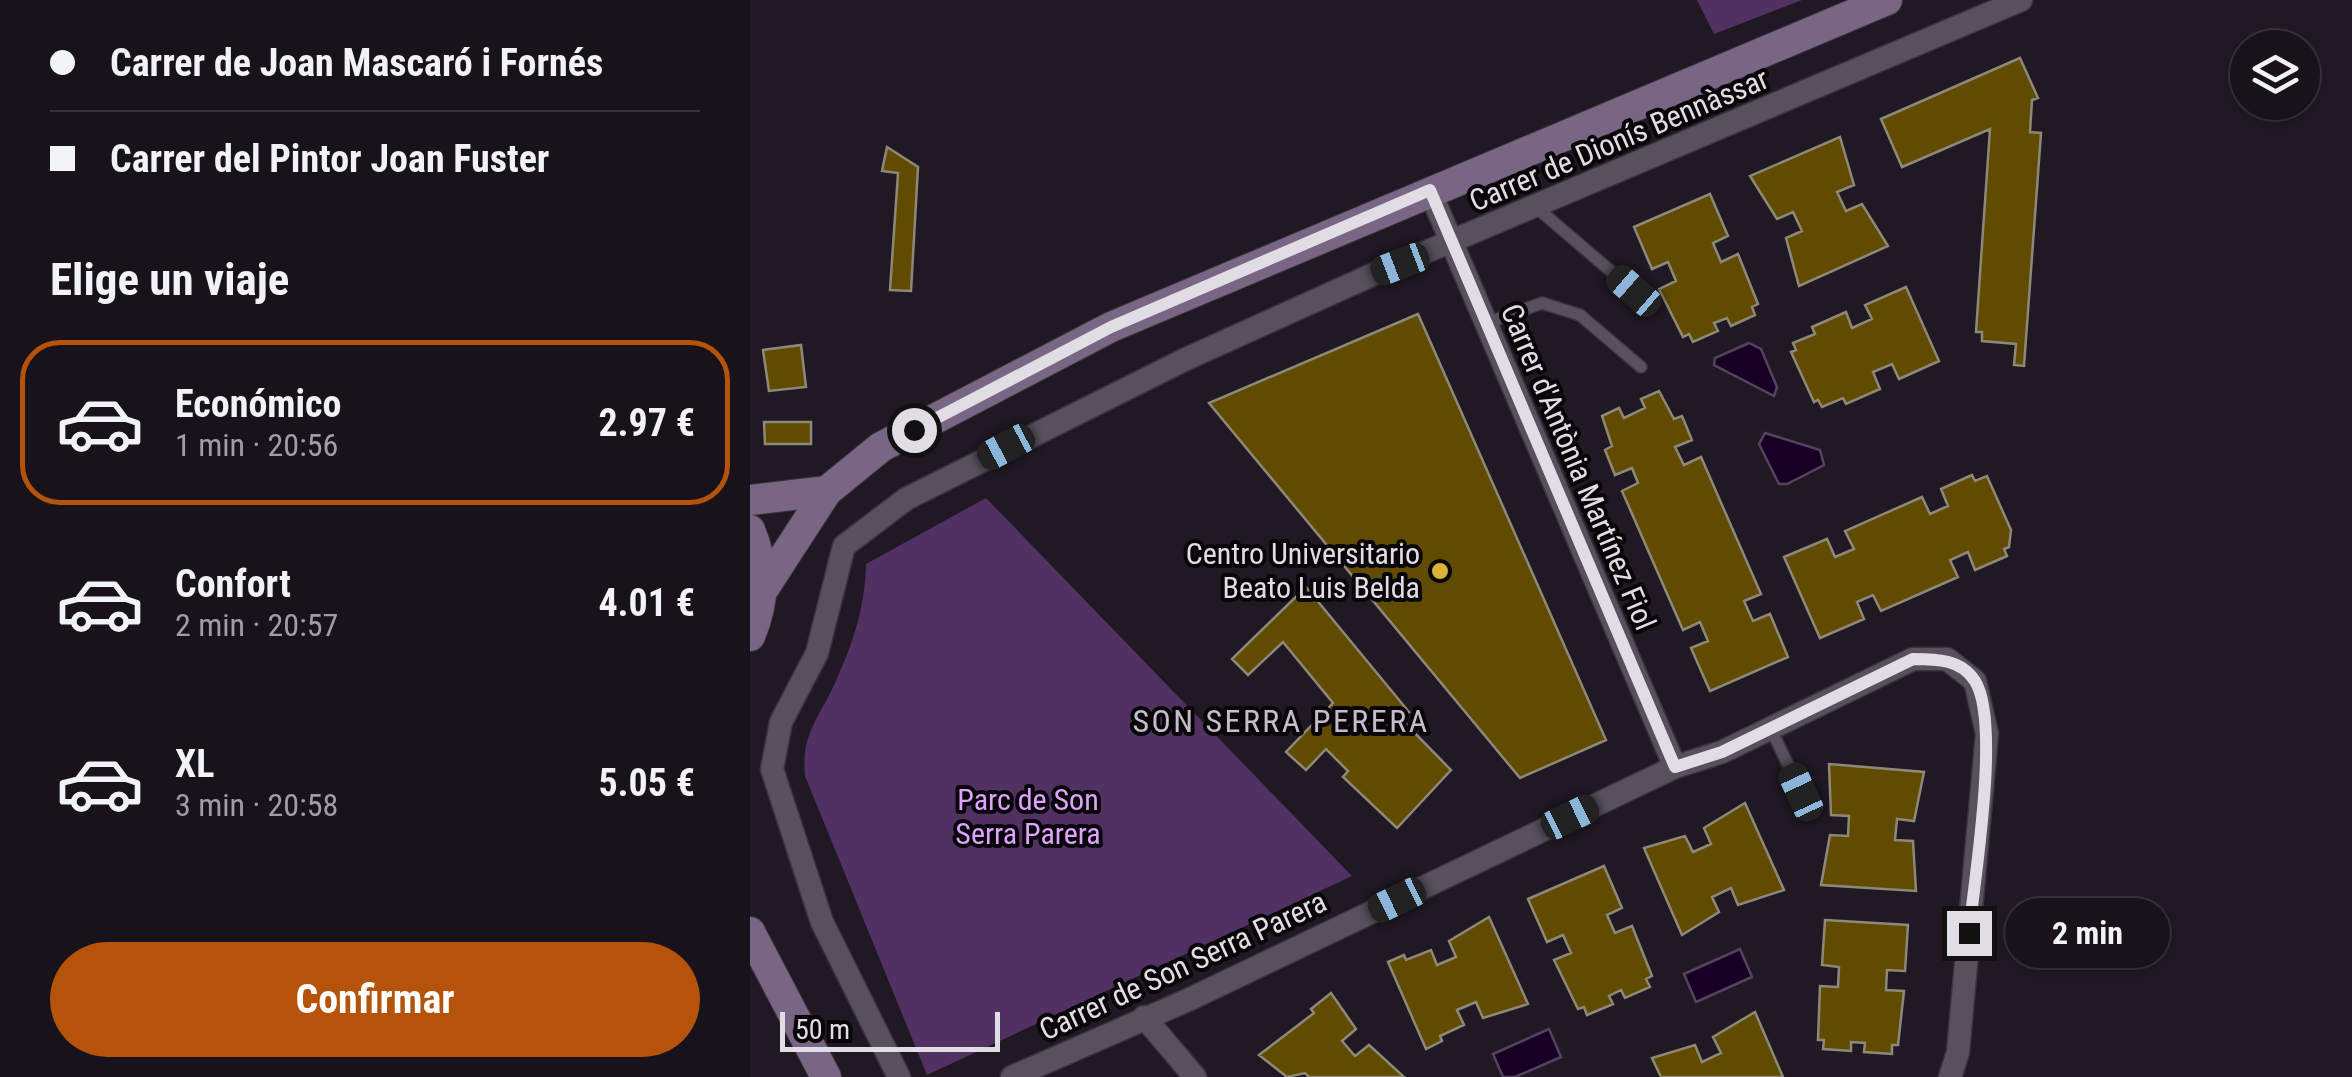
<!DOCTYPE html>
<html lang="es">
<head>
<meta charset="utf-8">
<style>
	body { margin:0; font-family:"Roboto Condensed",sans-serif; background:#211c24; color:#f1f3f6; height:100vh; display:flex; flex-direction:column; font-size:38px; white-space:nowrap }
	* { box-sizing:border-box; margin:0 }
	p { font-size:32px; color:#9f9ea3 }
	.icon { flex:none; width:55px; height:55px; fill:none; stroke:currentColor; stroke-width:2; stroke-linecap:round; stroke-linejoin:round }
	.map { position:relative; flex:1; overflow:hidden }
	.sheet { display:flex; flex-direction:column; background:#18131b; width:750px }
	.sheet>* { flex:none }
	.guide { display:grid; align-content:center; height:220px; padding:0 50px; background:#18131b }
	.controls { position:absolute; left:1480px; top:30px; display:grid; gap:20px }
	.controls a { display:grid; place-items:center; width:90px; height:90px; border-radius:50%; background:#18131b; box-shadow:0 5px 15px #0003,0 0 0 2px #36323a; font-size:50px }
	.scale { position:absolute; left:30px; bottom:25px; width:220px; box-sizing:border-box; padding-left:10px; border:5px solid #e1dde4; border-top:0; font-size:28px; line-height:35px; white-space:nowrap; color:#e1dde4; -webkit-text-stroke:8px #080609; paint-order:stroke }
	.end { position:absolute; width:45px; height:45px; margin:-22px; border:12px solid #e1dde4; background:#111; box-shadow:0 0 0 5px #111 }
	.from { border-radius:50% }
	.bubble { position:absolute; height:70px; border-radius:35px; background:#18131b; box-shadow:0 5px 15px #0003,0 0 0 2px #36323a; font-size:32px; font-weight:700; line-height:70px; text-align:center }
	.car { position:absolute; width:30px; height:60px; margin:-30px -15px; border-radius:12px; box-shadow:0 0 8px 2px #0007; background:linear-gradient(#222 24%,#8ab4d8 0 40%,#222 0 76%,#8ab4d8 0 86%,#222 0) }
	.guide b { display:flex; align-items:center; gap:35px; height:95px; font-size:38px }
	.guide b+b { border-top:2px solid #36323a }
	.guide i { width:25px; height:25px; background:#f1f3f6 }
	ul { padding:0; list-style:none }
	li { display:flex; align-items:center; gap:30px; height:165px; margin:0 20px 15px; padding:0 30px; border:5px solid transparent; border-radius:40px }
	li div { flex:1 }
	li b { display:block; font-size:38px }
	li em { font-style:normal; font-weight:700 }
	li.on { border-color:#b45309 }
	li>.icon { width:90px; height:90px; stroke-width:1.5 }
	h2 { padding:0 50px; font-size:45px; line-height:120px }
	.button { display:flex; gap:20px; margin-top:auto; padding:20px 50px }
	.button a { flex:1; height:115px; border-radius:60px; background:#b45309; color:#fff; font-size:40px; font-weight:700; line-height:115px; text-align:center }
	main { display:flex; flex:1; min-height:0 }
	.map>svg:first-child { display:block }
</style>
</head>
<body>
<main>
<section class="sheet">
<div class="guide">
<b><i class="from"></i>Carrer de Joan Mascaró i Fornés</b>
<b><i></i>Carrer del Pintor Joan Fuster</b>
</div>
<h2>Elige un viaje</h2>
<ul>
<li class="on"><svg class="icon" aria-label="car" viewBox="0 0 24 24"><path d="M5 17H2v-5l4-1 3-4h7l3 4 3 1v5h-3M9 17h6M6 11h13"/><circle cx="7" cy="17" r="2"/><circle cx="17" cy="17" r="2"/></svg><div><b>Económico</b><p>1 min · 20:56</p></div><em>2.97 €</em></li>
<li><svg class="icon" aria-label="car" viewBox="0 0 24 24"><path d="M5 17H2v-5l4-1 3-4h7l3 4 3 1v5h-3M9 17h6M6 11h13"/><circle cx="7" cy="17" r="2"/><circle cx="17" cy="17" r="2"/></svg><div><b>Confort</b><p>2 min · 20:57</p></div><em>4.01 €</em></li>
<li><svg class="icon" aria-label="car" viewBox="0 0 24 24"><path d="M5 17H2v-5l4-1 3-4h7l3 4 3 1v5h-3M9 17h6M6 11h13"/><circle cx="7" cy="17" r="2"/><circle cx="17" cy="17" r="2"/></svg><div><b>XL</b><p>3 min · 20:58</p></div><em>5.05 €</em></li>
</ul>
<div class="button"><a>Confirmar</a></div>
</section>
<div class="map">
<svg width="1602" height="1077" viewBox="0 0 1602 1077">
	<rect width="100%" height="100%" fill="#201924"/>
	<path fill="#503161" d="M 947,0 L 1052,0 L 964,34 Z
		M 236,498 L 602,876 L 177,1075 L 55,776 C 51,734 68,720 85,683 C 103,643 115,608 116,564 Z"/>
	<path fill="#180025" stroke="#54425e" stroke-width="2.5" d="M 999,343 L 1011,349 L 1027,387 L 1024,396 L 964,365 L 965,358 Z
		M 1015,433 L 1070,450 L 1074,465 L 1037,484 L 1029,484 L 1009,444 Z
		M 990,949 L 1002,977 L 946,1002 L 934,974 Z
		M 799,1029 L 811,1057 L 765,1077 L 753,1077 L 743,1054 Z"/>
	<path fill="#604b00" stroke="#8d8879" stroke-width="2.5" d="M 1270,58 L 1288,98 L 1282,100 L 1280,132 L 1291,133 L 1274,366 L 1264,365 L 1266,344 L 1232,341 L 1232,332 L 1226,332 L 1240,129 L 1152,167 L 1131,119 Z
		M 1090,137 L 1104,185 L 1087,192 L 1096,211 L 1112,204 L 1138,246 L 1049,286 L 1036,238 L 1052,231 L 1043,212 L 1027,219 L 1000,176 Z
		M 137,147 L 168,167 L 161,291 L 140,290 L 148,173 L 132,171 Z
		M 960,194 L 978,236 L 963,243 L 971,262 L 988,254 L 1008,304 L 1002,307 L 1005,315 L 981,326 L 977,318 L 964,323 L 968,331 L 943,342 L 939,334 L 933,337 L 909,289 L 926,281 L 918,262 L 902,269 L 884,227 Z
		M 1156,287 L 1189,361 L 1149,379 L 1142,364 L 1123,372 L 1130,389 L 1096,404 L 1093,398 L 1072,407 L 1068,400 L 1064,402 L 1041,352 L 1046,350 L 1043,343 L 1065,334 L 1062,327 L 1096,312 L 1102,328 L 1122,319 L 1115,305 Z
		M 668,314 L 856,740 L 770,778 L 459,403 Z
		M 51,345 L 56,387 L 19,391 L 13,350 Z
		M 909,391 L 924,419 L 932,416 L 942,440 L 925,447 L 934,465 L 951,457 L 1011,594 L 994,601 L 1003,621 L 1020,614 L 1038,657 L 960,691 L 941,648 L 958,641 L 950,622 L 933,630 L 872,491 L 888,483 L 882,468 L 865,475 L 855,450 L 862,446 L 852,416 L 869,408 L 874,418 L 895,408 L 891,399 Z
		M 14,422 L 61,422 L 61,444 L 15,444 Z
		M 1222,475 L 1225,481 L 1237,476 L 1261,530 L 1259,547 L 1254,549 L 1257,556 L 1225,570 L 1218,552 L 1200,560 L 1208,577 L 1131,611 L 1123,595 L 1107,602 L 1114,619 L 1070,638 L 1034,557 L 1077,539 L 1085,557 L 1104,549 L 1095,531 L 1172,497 L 1180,514 L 1198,506 L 1191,489 Z
		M 556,587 L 659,712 L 651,719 L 701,770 L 647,828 L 593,777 L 598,771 L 576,749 L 556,770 L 536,752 L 583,703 L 533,642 L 498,675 L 482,659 Z
		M 1079,764 L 1174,772 L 1164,821 L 1147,819 L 1145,840 L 1163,841 L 1166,891 L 1071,885 L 1080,835 L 1098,836 L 1099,816 L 1081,815 Z
		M 995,803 L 1034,890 L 988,905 L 981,888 L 962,897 L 969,912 L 932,935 L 894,848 L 935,836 L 943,852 L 961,844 L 954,828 Z
		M 854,866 L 872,908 L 857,915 L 865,933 L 882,926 L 902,976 L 896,979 L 900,987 L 875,998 L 871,990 L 859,996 L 863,1004 L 837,1015 L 834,1007 L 828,1009 L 804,960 L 821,953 L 813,935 L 797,942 L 778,899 Z
		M 739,917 L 778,1004 L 733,1018 L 726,1002 L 707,1010 L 714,1025 L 690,1036 L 692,1041 L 676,1049 L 638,962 L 654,955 L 656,960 L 681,950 L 687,965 L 706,957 L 699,941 Z
		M 1075,920 L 1158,925 L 1155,971 L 1137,970 L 1136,990 L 1154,991 L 1148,1045 L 1142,1045 L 1142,1054 L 1114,1052 L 1115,1043 L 1101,1042 L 1101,1051 L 1073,1049 L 1074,1040 L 1068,1040 L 1070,986 L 1088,987 L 1089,967 L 1072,965 Z
		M 581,993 L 606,1029 L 592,1041 L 605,1056 L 619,1045 L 654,1077 L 559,1077 L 555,1073 L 537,1077 L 509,1055 L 564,1013 L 561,1009 Z
		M 1005,1012 L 1033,1077 L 911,1077 L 902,1058 L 945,1045 L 952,1062 L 971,1053 L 963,1037 Z"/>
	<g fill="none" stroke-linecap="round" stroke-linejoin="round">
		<defs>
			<path id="lane" d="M 787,208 L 884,291
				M 734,324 L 792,303 L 830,315 L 891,367
				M 1020,727 L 1051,792"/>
			<path id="street" d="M 679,189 L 925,767
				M 394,1017 L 445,1077
				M 149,1077 L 72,922 L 22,769 L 31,722 L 67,653 L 94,546 L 156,499 L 436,359 L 624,274 L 1271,0
				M 262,1077 L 438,1000 L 925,767 L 972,752 L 1163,659 L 1197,659 L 1225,681 L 1237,734 L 1208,1052 L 1200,1077"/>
			<path id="secondary" d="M 0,500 L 77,491
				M 0,530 C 15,567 16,598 0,636
				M 14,588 L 77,491 L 131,447 L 361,327 L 1137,0
				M 0,932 L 76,1077"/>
		</defs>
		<use href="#lane" stroke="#39353c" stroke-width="14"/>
		<use href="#street" stroke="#39353c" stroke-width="25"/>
		<use href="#secondary" stroke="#39353c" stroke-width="32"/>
		<use href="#lane" stroke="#58515d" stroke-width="11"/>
		<use href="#street" stroke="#58515d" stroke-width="22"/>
		<use href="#secondary" stroke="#796684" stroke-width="30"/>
	</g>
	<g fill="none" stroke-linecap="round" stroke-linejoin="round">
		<path stroke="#e1dde4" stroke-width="12" d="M 164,430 L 361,327 L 680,190 L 925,767 L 972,752 L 1163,659 C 1186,659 1211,659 1225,681 C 1251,723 1224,880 1219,933"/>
	</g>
	<circle fill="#dab333" stroke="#080609" stroke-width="4" cx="690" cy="571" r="10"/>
	<g text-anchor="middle" stroke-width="8" stroke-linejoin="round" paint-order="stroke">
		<g font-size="30" fill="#e1dde4" stroke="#080609">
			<text transform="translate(869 140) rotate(-23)" y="10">Carrer de Dionís Bennàssar</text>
			<text transform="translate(828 467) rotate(67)" y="10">Carrer d'Antònia Martínez Fiol</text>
			<text transform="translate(433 966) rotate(-25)" y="10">Carrer de Son Serra Parera</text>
		</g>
		<g font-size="30" fill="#e1dde4" stroke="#080609" text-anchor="end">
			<text x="670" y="564">Centro Universitario<tspan x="670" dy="34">Beato Luis Belda</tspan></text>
		</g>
		<g font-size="30" fill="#dda3fe" stroke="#080609">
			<text x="278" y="810">Parc de Son<tspan x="278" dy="34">Serra Parera</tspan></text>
		</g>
		<g font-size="32" letter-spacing="2.5" fill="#c6bdcc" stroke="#080609">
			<text x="531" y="732">SON SERRA PERERA</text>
		</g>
	</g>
</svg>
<div class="controls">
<a><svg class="icon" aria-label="layers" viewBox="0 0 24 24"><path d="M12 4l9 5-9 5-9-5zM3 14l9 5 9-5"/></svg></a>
</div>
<div class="scale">50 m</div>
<i class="end from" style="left:164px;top:430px"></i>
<i class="end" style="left:1219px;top:933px"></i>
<div class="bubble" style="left:1255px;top:898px;width:165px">2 min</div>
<i class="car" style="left:650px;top:264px;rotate:249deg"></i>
<i class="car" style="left:884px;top:291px;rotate:311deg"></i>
<i class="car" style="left:256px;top:447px;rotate:242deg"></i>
<i class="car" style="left:1051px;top:792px;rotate:335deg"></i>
<i class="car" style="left:820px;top:817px;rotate:64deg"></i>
<i class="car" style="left:647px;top:900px;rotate:244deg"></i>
</div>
</main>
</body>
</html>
